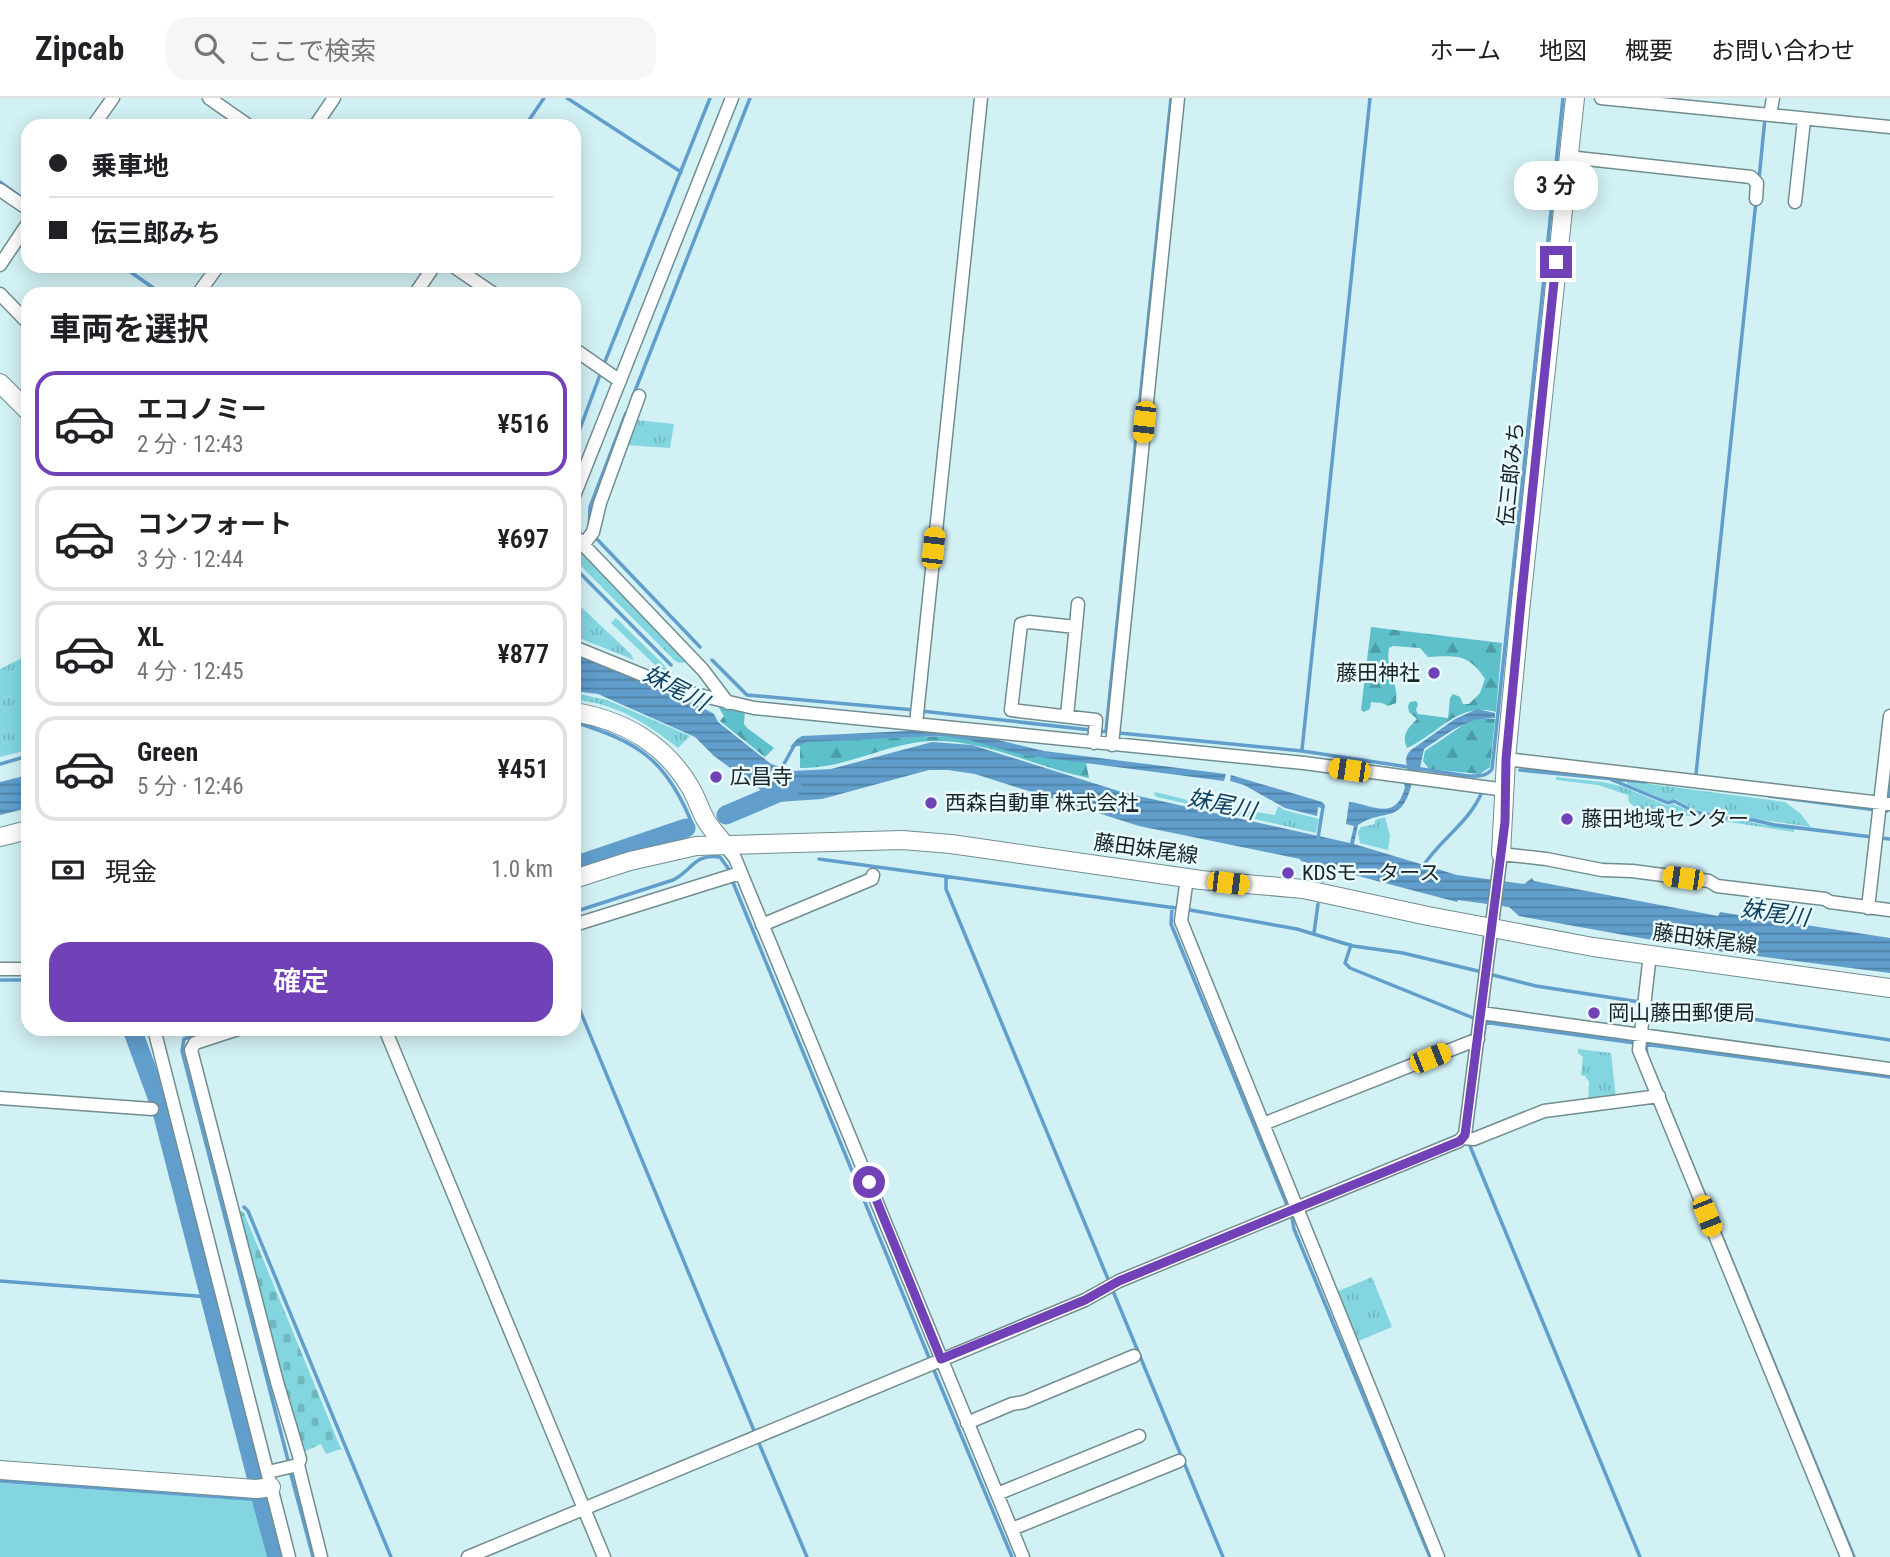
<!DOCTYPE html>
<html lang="ja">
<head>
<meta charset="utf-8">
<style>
	body { margin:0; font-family:"Roboto Condensed","Noto Sans JP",sans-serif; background:#f6f6f6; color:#202124; height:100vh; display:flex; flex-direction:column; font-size:26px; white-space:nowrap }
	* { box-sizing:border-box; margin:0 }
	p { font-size:23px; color:#757577 }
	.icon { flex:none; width:38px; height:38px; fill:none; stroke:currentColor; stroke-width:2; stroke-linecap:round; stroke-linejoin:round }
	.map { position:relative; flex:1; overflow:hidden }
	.details { position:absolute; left:21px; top:189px; width:560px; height:749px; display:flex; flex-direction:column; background:#fff; border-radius:21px; box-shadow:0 4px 18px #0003 }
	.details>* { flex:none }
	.banner { position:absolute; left:21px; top:21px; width:560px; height:154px; border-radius:21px; box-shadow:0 4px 18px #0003; display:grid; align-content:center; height:154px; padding:0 28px; background:#fff }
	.end { position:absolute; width:32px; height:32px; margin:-16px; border:9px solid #7141b8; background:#fff; box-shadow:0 0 0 4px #fff }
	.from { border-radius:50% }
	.bubble { position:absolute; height:49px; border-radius:21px; background:#fff; box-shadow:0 4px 18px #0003; font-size:23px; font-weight:600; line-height:49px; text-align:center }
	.car { position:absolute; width:21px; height:42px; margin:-21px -10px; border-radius:9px; box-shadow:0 0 5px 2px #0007; background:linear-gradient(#f5c518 24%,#345 0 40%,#f5c518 0 76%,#345 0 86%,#f5c518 0) }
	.banner b { display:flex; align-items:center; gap:24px; height:66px; font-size:26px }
	.banner b+b { border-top:2px solid #e0e0e0 }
	.banner i { width:18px; height:18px; background:#202124 }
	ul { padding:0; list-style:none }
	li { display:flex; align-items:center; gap:21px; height:105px; margin:0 14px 10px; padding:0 14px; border:4px solid #e0e0e0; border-radius:21px }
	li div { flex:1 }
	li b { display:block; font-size:26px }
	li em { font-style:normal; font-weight:600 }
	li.current { border-color:#7141b8 }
	li>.icon { width:63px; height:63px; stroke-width:1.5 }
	h2 { padding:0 28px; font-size:32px; line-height:84px }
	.pay { display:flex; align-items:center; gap:18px; height:77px; padding:0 28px; font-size:26px }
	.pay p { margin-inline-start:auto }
	.action { display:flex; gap:14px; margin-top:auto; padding:14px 28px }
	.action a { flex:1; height:80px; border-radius:21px; background:#7141b8; color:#fff; font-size:28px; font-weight:600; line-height:80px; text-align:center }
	header { display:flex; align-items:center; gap:42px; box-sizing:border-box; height:98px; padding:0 35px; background:#fff; border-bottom:2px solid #e0e0e0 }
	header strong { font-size:33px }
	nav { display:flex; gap:38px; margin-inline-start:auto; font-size:24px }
	.search { width:490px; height:63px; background:#f6f6f6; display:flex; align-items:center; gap:18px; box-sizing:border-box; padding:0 24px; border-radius:21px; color:#757577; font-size:26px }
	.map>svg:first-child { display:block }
</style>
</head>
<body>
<header>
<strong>Zipcab</strong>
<div class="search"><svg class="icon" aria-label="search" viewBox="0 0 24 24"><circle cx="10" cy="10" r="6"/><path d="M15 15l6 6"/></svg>ここで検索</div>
<nav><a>ホーム</a><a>地図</a><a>概要</a><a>お問い合わせ</a></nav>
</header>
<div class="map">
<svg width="1890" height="1459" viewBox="0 0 1890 1459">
	<defs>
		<pattern id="grass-tufts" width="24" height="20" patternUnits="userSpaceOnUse" patternTransform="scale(1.75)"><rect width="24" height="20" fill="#83d6e0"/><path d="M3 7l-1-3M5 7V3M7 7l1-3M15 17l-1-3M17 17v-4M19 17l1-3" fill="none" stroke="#70b8c0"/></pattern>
		<pattern id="forest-firs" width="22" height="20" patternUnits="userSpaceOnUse" patternTransform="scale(1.75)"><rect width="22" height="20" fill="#5dc0cb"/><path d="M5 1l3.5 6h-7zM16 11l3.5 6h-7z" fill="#4c9ca5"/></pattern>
		<pattern id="cemetery-stones" width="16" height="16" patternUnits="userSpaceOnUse" patternTransform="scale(1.75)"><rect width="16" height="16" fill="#83d6e0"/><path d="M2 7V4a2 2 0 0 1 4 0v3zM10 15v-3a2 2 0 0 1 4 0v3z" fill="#70b8c0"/></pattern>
		<pattern id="water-rules" width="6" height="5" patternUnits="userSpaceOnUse" patternTransform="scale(1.75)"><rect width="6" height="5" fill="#619ecc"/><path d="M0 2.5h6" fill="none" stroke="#4f81a5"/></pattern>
	</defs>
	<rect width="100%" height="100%" fill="#d2f1f5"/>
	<path fill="url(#grass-tufts)" d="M 636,322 L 674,326 L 670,350 L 625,347 Z
		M 574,442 L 691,564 L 679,565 L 674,562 L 574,461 Z
		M 579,507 L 631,556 L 634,562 L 574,538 L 574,515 Z
		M 616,520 L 664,567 L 675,586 L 611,525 Z
		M 28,557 L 28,652 L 0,659 L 0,571 Z
		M 574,595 L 607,602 L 690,638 L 678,650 C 648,626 614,604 574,602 Z
		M 1556,679 L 1602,684 L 1621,688 L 1668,708 L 1673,706 L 1695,716 L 1794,731 L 1794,734 L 1636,710 L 1629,704 L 1628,697 L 1598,687 L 1556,682 Z
		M 1627,683 L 1785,704 L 1800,715 L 1811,729 L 1696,712 L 1675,701 L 1668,703 L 1627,686 Z
		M 1155,694 L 1200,705 L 1275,717 L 1278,708 L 1284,712 L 1319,721 L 1316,735 L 1157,699 L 1154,696 Z
		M 1385,719 L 1390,738 L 1388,752 L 1360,745 L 1358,734 L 1361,729 L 1375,726 L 1375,722 Z
		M 1578,951 L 1611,955 L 1616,1001 L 1588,1005 L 1589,984 L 1585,978 L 1581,977 L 1583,959 L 1578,955 Z
		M 1372,1179 L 1392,1229 L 1356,1244 L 1336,1194 Z"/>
	<path fill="url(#forest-firs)" d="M 1371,529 L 1502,545 L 1496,614 C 1459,603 1437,637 1407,650 C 1401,637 1408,630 1417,621 L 1409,614 L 1408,608 L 1410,604 L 1416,603 L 1418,606 L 1416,612 L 1418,616 L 1448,620 L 1450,600 L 1453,596 L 1460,599 L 1463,606 L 1469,606 L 1480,595 L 1485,581 C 1468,555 1456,558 1428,559 L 1420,550 L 1393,548 L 1389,550 C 1385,575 1399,582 1396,605 L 1388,608 L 1382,605 L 1371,604 L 1370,611 L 1364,614 L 1361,612 Z
		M 722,607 L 745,613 L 744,626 L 747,630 L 774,650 L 765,659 L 720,623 L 724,618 L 719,610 Z
		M 1481,620 L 1495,621 L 1490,669 L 1480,676 L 1429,671 L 1423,663 L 1425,653 L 1466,625 Z
		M 947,638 L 1086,665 L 1089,680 C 1037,670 986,641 931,643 C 886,645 846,671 800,670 L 800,643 Z"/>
	<path fill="url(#cemetery-stones)" d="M 241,1113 L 244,1115 L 341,1351 L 326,1356 L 321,1346 L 301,1355 L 236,1115 Z"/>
	<path fill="#83d6e0" d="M 0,1385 L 258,1403 L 272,1459 L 0,1459 Z"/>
	<path fill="url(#water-rules)" d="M 574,555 L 696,606 L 714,616 L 718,624 L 771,666 L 793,673 L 831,671 L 932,644 L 972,647 L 1125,695 L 1350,745 L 1354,728 L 1346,726 L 1349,704 C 1371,706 1396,725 1405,689 L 1403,683 L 1412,685 C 1401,728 1386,709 1358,727 L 1354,746 L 1457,777 L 1524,786 L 1532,780 L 1534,783 L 1718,818 L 1720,814 L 1890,840 L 1890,875 L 1702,851 L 1519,818 L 1509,809 L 1458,802 L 1457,804 L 1301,763 L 1300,761 L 1139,728 L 975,676 L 948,672 L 929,672 L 822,701 L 777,704 L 714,658 L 695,639 L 598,596 L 574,593 Z
		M 1477,611 L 1495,615 L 1495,620 C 1467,619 1447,636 1424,651 L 1419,675 L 1408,673 C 1406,665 1404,658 1411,652 L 1455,621 Z
		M 928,632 L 981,638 L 1044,653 L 1226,676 L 1224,683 L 1024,657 L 968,642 L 942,638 L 806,644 L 799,648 L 790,649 L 797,641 L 802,638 Z
		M 28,677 L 28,710 L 0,717 L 0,684 Z
		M 1231,677 L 1322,704 L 1325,707 L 1324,711 L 1318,709 L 1317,718 L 1285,710 L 1244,687 L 1230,683 Z"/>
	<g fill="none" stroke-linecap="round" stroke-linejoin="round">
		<path stroke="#619ecc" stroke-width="3.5" d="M 567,0 L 681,74
			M 525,28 L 544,0
			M 1759,81 L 1765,20
			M 0,84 L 18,97
			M 122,168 L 162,196
			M 604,266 L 710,0
			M 633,298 L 750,0
			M 574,347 L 601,274
			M 589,433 L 590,409 L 626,315
			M 594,438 L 700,549
			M 574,469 L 671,567
			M 712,562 L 747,597 L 914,612
			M 921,613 L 1091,632
			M 574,624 C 639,644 667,662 693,728
			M 1099,633 L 1302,653 L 1468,678 C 1478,678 1486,679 1492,671 L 1563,0
			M 1106,633 L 1171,0
			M 1302,652 L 1370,0
			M 0,666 L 28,658
			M 1520,672 L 1646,684
			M 780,673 L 795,646
			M 1696,676 L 1756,103
			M 1610,681 L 1668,705 L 1674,703 L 1695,714 L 1741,722 L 1753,722 L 1775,727 L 1872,739
			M 1769,698 L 1876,712
			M 1887,713 L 1890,688
			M 1318,740 L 1323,709
			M 1880,740 L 1890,741
			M 819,761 L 1190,812 L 1297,831 L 1353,848 L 1403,855 L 1482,874
			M 1423,768 C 1440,742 1469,724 1481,696
			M 946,779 L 946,791 L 1108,1181
			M 732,782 L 930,1262
			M 1322,783 L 1325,767
			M 1172,809 L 1171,826 L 1287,1107
			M 574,814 L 673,782 C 692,773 694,755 720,759 L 730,773
			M 1314,835 L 1318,806
			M 1351,847 L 1345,865 L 1350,870 L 1476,921
			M 1489,876 L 1536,888 L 1640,904
			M 0,882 L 28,882
			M 574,898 L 755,1335
			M 1647,905 L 1890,942
			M 1483,924 L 1635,945
			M 210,931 L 184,941 L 182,953 L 289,1366
			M 1482,946 L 1486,924
			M 1643,946 L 1890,979
			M 1646,947 L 1647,957 L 1854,1459
			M 1470,1044 L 1470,1048 L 1640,1459
			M 244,1109 L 248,1113 L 391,1459
			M 1292,1119 L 1294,1131 L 1430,1459
			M 0,1183 L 210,1199
			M 1113,1193 L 1223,1459
			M 933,1270 L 1012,1459
			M 758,1343 L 807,1459
			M 290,1373 L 313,1459
			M 0,1383 L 262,1402"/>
		<path stroke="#619ecc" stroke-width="19" d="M 726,717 L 792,689
			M 574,768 L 686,730
			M 132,931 L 161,1010 L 256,1378
			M 261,1400 L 277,1459"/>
		<defs>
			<path id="street" d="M 209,0 L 249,28
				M 1601,0 L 1890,29
				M 1770,17 L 1773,0
				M 93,28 L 113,0
				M 315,28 L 334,0
				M 1568,59 L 1751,79 L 1757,85 L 1756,101
				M 0,92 L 28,111
				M 1795,104 L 1804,22
				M 0,167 L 28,125
				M 453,168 L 494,196
				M 0,196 L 28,225
				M 198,196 L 218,168
				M 415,196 L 434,168
				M 574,251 L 620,283
				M 574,398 L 732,0
				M 574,437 L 703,572 L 728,605
				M 583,447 L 593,434 L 600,405 L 639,298
				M 1076,529 L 1029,524 L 1021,526 L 1011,612 L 1096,622 L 1094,645
				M 574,549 L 682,593 L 754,610 L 1304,665 L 1506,692
				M 1067,618 L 1078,506
				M 916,626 L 981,0
				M 1112,647 L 1178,0
				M 1506,661 L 1890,706
				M 724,746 L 735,760 L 1023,1459
				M 1187,780 L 1181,823 L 1438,1459
				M 1868,810 L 1890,618
				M 574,827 L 740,775
				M 762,827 L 872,781 L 873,777
				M 1650,856 L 1639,952 L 1847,1459
				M 0,871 L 28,871
				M 1481,915 L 1890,971
				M 154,931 L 289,1459
				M 238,931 L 195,945 L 191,952 L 277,1284 L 300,1361 L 298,1367 L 321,1459
				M 385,931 L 604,1459
				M 0,1000 L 152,1011
				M 1263,1026 L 1478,941
				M 1463,1040 L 1474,1041 L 1544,1013 L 1659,998
				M 967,1325 L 1012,1306 L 1024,1304 L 1134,1258
				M 268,1374 L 298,1367
				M 997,1396 L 1139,1338
				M 1012,1431 L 1179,1363
				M 468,1459 L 1085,1202 L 1119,1183 L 1459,1043 L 1465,1037 L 1501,756 L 1546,761 L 1602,772 L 1632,773 L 1709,783 L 1717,788 L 1825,801 L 1830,804 L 1890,812"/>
			<path id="secondary" d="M 0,285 L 28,313
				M 574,614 C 623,622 665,646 690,689 C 697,700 700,713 707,724 C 712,732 719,739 724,746
				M 0,739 L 28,732
				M 1501,756 L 1506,661 L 1521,504 L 1575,0
				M 574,781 L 630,763 L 696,748 L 902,742 L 951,746 L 1201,782 L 1303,791 L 1428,818 L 1593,849 L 1890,890
				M 0,1372 L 257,1391 L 271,1389"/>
		</defs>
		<use href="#street" stroke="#718d90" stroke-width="15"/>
		<use href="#secondary" stroke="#718d90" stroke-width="20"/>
		<use href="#street" stroke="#fff" stroke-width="12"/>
		<use href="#secondary" stroke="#fff" stroke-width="18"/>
	</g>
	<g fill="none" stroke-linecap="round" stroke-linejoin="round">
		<path stroke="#7141b8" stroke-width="9" d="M 869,1084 L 941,1261 L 1085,1202 L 1119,1183 L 1460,1043 L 1465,1037 L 1505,724 L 1506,661 L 1521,504 L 1556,164"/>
	</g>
	<g fill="#7141b8" stroke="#e9fbfe" stroke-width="2.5">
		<circle cx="1434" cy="575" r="7"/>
		<circle cx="716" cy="679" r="7"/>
		<circle cx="931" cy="705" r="7"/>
		<circle cx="1567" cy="721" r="7"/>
		<circle cx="1288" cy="775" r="7"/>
		<circle cx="1594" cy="915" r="7"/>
	</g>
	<g text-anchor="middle" stroke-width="5" stroke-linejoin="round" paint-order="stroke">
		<g font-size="21" fill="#182425" stroke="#e9fbfe">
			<text transform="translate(1511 376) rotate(-84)" y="7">伝三郎みち</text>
			<text transform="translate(1146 751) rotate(8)" y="7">藤田妹尾線</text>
			<text transform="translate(1705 841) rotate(8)" y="7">藤田妹尾線</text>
		</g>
		<g font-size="21" fill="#182425" stroke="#e9fbfe" text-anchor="start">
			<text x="1420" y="582" text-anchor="end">藤田神社</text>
			<text x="730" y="686">広昌寺</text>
			<text x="945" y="712">西森自動車 株式会社</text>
			<text x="1581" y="728">藤田地域センター</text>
			<text x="1302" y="782">KDSモータース</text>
			<text x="1608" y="922">岡山藤田郵便局</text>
		</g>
		<g font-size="23" font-style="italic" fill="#114160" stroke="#e9fbfe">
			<text transform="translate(676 590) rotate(28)" y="8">妹尾川</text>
			<text transform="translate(1222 706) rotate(12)" y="8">妹尾川</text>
			<text transform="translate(1775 815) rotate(8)" y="8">妹尾川</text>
		</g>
	</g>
</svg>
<i class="end from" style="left:869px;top:1084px"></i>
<i class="end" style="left:1556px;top:164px"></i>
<div class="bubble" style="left:1514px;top:63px;width:84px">3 分</div>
<i class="car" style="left:1144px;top:324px;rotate:186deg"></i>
<i class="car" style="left:933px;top:450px;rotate:6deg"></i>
<i class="car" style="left:1349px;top:672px;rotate:278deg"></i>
<i class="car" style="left:1683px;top:780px;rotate:278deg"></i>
<i class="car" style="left:1228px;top:785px;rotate:97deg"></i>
<i class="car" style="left:1430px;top:960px;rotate:68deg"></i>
<i class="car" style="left:1707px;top:1118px;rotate:158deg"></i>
<div class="banner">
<b><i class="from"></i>乗車地</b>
<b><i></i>伝三郎みち</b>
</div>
<section class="details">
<h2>車両を選択</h2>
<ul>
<li class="current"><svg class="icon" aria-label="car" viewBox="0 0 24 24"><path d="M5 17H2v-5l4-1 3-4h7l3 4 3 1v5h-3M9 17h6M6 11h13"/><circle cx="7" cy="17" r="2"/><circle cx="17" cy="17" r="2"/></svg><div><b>エコノミー</b><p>2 分 · 12:43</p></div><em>¥516</em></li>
<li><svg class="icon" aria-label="car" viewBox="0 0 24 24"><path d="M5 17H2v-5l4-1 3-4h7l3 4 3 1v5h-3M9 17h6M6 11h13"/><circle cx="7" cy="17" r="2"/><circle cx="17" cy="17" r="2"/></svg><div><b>コンフォート</b><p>3 分 · 12:44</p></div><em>¥697</em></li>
<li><svg class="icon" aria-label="car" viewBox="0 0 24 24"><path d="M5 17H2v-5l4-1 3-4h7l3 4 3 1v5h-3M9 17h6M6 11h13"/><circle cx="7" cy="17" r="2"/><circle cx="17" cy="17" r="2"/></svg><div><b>XL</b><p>4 分 · 12:45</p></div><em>¥877</em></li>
<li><svg class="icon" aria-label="car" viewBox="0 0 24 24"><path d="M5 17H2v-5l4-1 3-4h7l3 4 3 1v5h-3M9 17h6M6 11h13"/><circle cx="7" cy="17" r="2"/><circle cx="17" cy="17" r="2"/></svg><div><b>Green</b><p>5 分 · 12:46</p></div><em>¥451</em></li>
</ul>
<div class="pay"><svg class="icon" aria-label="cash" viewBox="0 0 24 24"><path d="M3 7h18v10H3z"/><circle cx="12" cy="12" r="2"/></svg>現金<p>1.0 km</p></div>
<div class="action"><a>確定</a></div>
</section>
</div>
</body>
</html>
